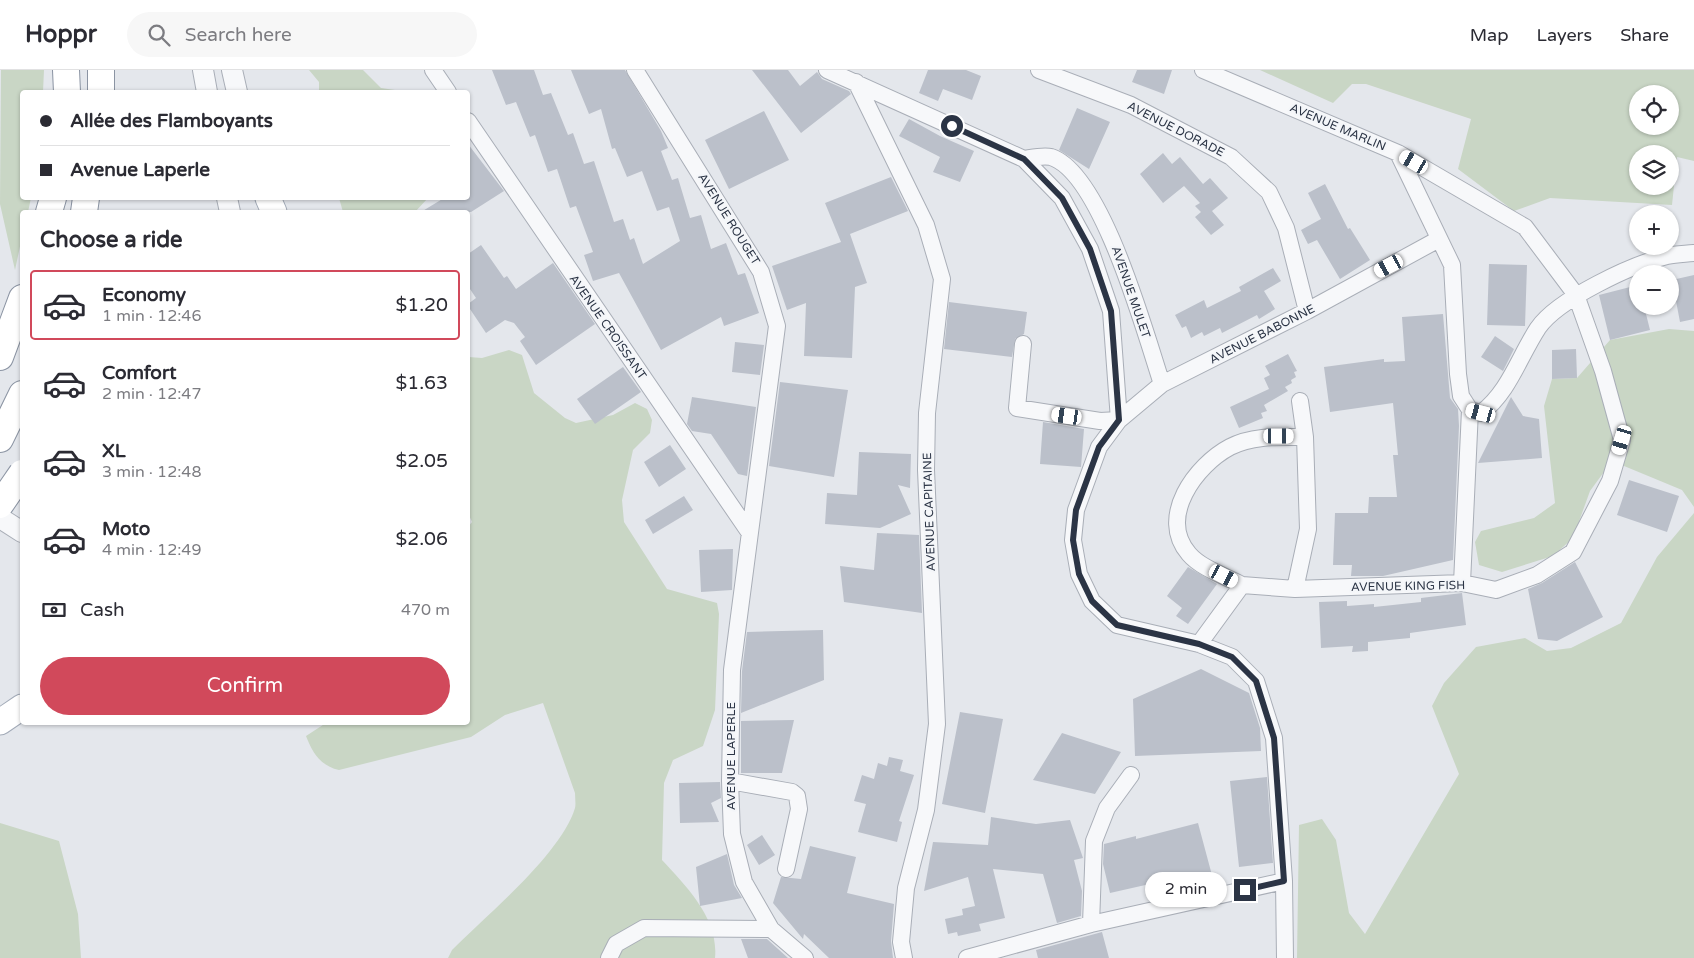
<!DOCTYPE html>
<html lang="en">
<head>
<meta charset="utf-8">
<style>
	body { margin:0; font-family:"Varela Round",sans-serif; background:#f7f7f7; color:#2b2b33; height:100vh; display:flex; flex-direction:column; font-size:19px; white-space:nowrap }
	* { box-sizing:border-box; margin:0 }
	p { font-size:16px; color:#7c7c81 }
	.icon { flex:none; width:28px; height:28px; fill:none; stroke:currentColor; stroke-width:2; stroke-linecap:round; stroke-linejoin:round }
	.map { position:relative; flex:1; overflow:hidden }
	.side { position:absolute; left:20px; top:140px; width:450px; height:515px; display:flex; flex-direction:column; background:#fff; border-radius:5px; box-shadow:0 1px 4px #0004 }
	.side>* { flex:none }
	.top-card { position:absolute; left:20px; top:20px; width:450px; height:110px; border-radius:5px; box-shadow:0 1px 4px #0004; display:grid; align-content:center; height:110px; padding:0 20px; background:#fff }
	.buttons { position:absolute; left:1629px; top:15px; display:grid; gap:10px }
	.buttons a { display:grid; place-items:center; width:50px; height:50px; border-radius:50%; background:#fff; box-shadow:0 1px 4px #0004; font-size:25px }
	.end { position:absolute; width:22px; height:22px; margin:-11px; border:6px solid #2b3445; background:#fff; box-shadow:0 0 0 2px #fff }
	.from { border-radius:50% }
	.bubble { position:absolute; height:35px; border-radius:18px; background:#fff; box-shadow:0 1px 4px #0004; font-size:16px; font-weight:600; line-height:35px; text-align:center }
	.car { position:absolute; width:15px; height:30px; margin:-15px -8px; border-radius:6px; box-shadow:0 0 4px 1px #0007; background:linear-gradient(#fff 24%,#345 0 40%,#fff 0 76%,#345 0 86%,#fff 0) }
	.top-card b { display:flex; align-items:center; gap:18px; height:48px; font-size:19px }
	.top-card b+b { border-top:1px solid #e1e1e2 }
	.top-card i { width:12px; height:12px; background:#2b2b33 }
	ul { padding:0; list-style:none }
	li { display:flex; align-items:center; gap:15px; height:70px; margin:0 10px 8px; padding:0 10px; border:2px solid transparent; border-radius:5px }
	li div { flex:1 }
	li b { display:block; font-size:19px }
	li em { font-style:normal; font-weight:600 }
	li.current { border-color:#d1495b }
	li>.icon { width:45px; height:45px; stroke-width:1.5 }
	h2 { padding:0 20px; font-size:22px; line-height:60px }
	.pay { display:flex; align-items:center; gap:12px; height:55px; padding:0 20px; font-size:19px }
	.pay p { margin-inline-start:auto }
	.action { display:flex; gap:10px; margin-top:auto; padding:10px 20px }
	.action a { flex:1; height:58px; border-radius:30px; background:#d1495b; color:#fff; font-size:20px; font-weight:600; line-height:58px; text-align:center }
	header { display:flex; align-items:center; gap:30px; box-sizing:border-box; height:70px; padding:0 25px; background:#fff; border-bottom:1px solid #e1e1e2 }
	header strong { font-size:24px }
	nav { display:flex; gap:28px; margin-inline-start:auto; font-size:18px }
	.search { width:350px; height:45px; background:#f7f7f7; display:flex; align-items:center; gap:12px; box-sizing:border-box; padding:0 18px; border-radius:28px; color:#7c7c81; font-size:19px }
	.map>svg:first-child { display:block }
</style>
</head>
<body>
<header>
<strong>Hoppr</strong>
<div class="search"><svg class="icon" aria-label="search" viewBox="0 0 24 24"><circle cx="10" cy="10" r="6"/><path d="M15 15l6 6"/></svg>Search here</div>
<nav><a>Map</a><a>Layers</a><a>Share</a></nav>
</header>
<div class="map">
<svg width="1694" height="888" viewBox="0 0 1694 888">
	<rect width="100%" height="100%" fill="#e4e7ec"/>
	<path fill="#c9d6c5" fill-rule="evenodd" d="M 1,0 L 44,0 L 43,22 L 22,22 L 22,128 L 31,128 L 28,142 L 22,142 L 22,167 L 15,200 L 0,134 Z
		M 309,0 L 363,0 L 381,18 L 409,22 L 319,22 L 319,12 Z
		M 1260,0 L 1694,0 L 1694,91 L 1677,87 L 1672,135 L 1550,128 L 1514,141 L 1458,99 L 1471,49 L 1366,14 L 1352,14 L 1333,33 ZM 1638,24 L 1670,24 L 1670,56 L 1638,56 ZM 1638,84 L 1670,84 L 1670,116 L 1638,116 Z
		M 339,128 L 428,128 L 415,142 L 343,142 Z
		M 1669,259 L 1694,261 L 1694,437 L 1682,420 L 1612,391 L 1590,421 L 1573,468 L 1553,486 L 1502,502 L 1479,495 L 1475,472 L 1481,461 L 1534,448 L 1555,433 L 1544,336 L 1552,309 L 1577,308 L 1610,270 Z
		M 509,280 L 522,285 L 534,323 L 565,348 L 576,353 L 613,345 L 635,333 L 647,339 L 652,350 L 650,363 L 633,380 L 622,430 L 624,452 L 667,519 L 717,533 L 719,544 L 715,640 L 703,676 L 673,690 L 664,713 L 662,790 C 687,817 719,849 715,888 L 448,888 L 452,880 C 487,845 561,784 575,738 C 576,734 575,728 575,723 L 543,633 L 505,645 L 471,667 L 339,700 C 321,696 313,684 306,666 L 326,653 L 468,652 L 468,457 L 472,452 L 468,443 L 468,284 L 469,287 L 482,288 Z
		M 1694,443 L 1694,888 L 1297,888 L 1299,755 L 1322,749 L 1336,770 L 1349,843 L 1365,864 L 1459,704 L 1432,636 L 1444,613 L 1476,577 L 1525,568 L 1547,581 L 1571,578 L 1621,553 L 1657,487 Z
		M 0,753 L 59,771 L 78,844 L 81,888 L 0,888 Z"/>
	<path fill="#bbc0ca" d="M 492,0 L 534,0 L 543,25 L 551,23 L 568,65 L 573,63 L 584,94 L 594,91 L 614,152 L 623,149 L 630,170 L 634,168 L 643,194 L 680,171 L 669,137 L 657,141 L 642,101 L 627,107 L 615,78 L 612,79 L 601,39 L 589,44 L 571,0 L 625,0 L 661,61 L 668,78 L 661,81 L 672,110 L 678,108 L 690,148 L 701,145 L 711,179 L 726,173 L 738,205 L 745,203 L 759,243 L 724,256 L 721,247 L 661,280 L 619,203 L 593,211 L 584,185 L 593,182 L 576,136 L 570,138 L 557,99 L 548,102 L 535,65 L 530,67 L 516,32 L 506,35 Z
		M 752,0 L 788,0 L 800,16 L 817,2 L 822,9 L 849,21 L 851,24 L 801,63 Z
		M 928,0 L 966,0 L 981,6 L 972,30 L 943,19 L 938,31 L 919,23 Z
		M 1137,0 L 1172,0 L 1164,24 L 1132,12 Z
		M 1077,38 L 1110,52 L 1089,99 L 1059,80 Z
		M 764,41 L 789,90 L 729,119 L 705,70 Z
		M 909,49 L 940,66 L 974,81 L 960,112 L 933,102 L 940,87 L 899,66 Z
		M 468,74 L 504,121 L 471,142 L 421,142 L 444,128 L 468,128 Z
		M 1163,83 L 1172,94 L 1180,87 L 1203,114 L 1210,108 L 1228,128 L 1212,141 L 1224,155 L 1211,165 L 1195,147 L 1201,142 L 1195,136 L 1200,133 L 1184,116 L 1163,133 L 1140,104 Z
		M 891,107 L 908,141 L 850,164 L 867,213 L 855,217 L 852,288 L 804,286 L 806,233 L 787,240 L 772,196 L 841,172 L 825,133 Z
		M 1325,114 L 1348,159 L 1350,158 L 1370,190 L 1340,209 L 1317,170 L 1308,174 L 1301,160 L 1321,149 L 1308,123 Z
		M 481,175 L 504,208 L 507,206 L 516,219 L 553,193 L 595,254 L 536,295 L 520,271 L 525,267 L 514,253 L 505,250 L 486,263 L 468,236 L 468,234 L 476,228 L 468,216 L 468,184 Z
		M 1489,194 L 1527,195 L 1525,256 L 1487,255 Z
		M 1273,198 L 1281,211 L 1264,221 L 1275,239 L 1259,249 L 1257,245 L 1222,263 L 1220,258 L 1204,266 L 1202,262 L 1191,268 L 1186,256 L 1182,258 L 1175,245 L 1204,230 L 1207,238 L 1241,221 L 1239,217 Z
		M 1694,205 L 1694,249 L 1680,252 L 1672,210 Z
		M 1638,215 L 1638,236 L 1644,236 L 1650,260 L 1610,270 L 1599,225 Z
		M 949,232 L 1027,242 L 1024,264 L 1015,269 L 1012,287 L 944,279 Z
		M 1443,244 L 1450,328 L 1458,339 L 1459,356 L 1453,490 L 1383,506 L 1351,506 L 1352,495 L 1333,495 L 1335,443 L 1368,443 L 1369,427 L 1397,427 L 1393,385 L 1398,385 L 1393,333 L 1330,342 L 1324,297 L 1384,289 L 1384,292 L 1405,291 L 1402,247 Z
		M 1495,266 L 1514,279 L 1503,301 L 1481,287 Z
		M 735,272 L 764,275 L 760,305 L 732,302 Z
		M 1576,279 L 1577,308 L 1552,309 L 1552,280 Z
		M 1288,284 L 1297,301 L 1294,302 L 1296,307 L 1291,310 L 1292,313 L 1285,317 L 1288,321 L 1264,335 L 1267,341 L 1261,343 L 1263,348 L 1239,358 L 1230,337 L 1269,319 L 1264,308 L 1270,305 L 1265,296 Z
		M 623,297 L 641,322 L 595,354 L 577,329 Z
		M 780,312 L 848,320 L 834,407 L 769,396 Z
		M 692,327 L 756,337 L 747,406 L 738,404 L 711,364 L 692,361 L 687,354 Z
		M 1511,327 L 1523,346 L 1539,349 L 1542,388 L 1478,393 Z
		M 1043,352 L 1084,359 L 1081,397 L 1040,394 Z
		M 670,375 L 686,399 L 659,417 L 644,392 Z
		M 859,382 L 911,384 L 910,418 L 898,415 L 911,444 L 880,458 L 825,454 L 827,423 L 857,425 Z
		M 1629,410 L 1679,426 L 1667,462 L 1617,445 Z
		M 684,426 L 693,440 L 653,464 L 645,450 Z
		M 877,463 L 919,465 L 922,543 L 844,532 L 840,496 L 874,500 Z
		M 733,479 L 732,520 L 701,522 L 699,480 Z
		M 1575,492 L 1603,547 L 1557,571 L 1538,569 L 1528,519 L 1542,513 Z
		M 1188,497 L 1217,514 L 1188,554 L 1176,546 L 1182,538 L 1167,526 Z
		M 1462,523 L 1466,555 L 1410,563 L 1410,568 L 1368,572 L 1368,581 L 1352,582 L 1353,576 L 1321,578 L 1319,532 L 1347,531 L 1347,536 L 1374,534 L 1374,537 L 1421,532 L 1421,528 Z
		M 823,560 L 824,610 L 741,643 L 742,601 L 747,562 Z
		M 1201,599 L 1249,623 L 1260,658 L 1261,681 L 1135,686 L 1133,629 Z
		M 960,642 L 1003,649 L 985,743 L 942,734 Z
		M 794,650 L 782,703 L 741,703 L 741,651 Z
		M 1062,663 L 1121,682 L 1095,724 L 1033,710 Z
		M 889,687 L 903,690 L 900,701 L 914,705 L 899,751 L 902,752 L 897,772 L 858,762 L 866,734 L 854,731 L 862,705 L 874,709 L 878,693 L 887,696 Z
		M 1267,707 L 1273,793 L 1239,797 L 1230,711 Z
		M 720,712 L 721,728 L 711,733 L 719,752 L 680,753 L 679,713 Z
		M 991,747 L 1036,754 L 1070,750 L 1083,788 L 1074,790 L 1082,821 L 1081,846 L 1057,853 L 1043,804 L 993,799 L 1005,848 L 979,854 L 981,861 L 958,866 L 957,862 L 948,864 L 945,849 L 963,845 L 962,839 L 975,836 L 968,807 L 924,821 L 933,772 L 988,775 Z
		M 1198,753 L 1213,809 L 1165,821 L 1163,811 L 1110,823 L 1103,794 L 1104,774 L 1136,766 L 1136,769 Z
		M 762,765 L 775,785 L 759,795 L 747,775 Z
		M 810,776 L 856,787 L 847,823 L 894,834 L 891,871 L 893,888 L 829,888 L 804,864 L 803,869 L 773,833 L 781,807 L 801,809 Z
		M 727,784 L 734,815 L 742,828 L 700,836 L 696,797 Z
		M 1102,862 L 1109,888 L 1038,888 L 1036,880 Z
		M 741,869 L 767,869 L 788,888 L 748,888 Z"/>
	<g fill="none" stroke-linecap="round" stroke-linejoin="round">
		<defs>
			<path id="minor" d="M 433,0 L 448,22
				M 635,0 L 761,202 L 777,256 L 732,600 L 730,711 L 732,764 L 744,812 L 771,859 L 805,888
				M 827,0 L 1024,89 L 1062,128 L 1090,179 L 1111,241 L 1119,350 L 1100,351 L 1017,338 L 1023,274
				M 1039,0 L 1131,35 L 1231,87 L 1269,122 L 1286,158 L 1307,241
				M 856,12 L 926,155 L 942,209 L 927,343 L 926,400 L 937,654 L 926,740 L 906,818 L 901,872 L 904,888
				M 468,51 L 749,462
				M 1398,83 L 1452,195 L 1458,304 L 1461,326 L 1470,340 L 1462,513
				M 1024,89 C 1031,88 1043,85 1051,87 C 1102,103 1146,266 1162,314
				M 1470,340 L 1481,343 C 1509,322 1519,287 1538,258 C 1558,229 1633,194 1667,186 C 1676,184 1685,184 1694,183
				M 1242,515 C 1225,506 1201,498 1189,484 C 1157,447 1196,395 1230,377 C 1253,365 1281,367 1305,367
				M 1295,519 L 1308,459 L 1305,367 L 1300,331
				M 1199,574 L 1242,515 L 1295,519 L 1462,513 L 1496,520 L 1537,505 L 1573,482 L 1610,411 L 1622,370 L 1603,301 L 1576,225 L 1525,157 L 1398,83 L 1203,0
				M 730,711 L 792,722 L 797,726 L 799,739 L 786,799
				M 1091,854 L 1094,771 L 1107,738 L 1131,705
				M 609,888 L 616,874 L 644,858 L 771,859
				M 967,888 L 1091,854 L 1284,811
				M 1285,888 L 1284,811 L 1274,668 L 1256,611 L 1232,587 L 1199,574 L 1117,555 L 1092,531 L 1079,504 L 1073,470 L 1076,440 L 1099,377 L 1119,350 L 1162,314 L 1307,241 L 1439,169"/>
			<path id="tertiary" d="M 203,0 L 207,22
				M 232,0 L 237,22
				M 227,128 L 230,142
				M 0,448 L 22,462"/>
			<path id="primary" d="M 268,128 L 274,142
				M 0,652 L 22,637"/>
			<path id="trunk" d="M 66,0 L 67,22
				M 101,22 L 101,0
				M 49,142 L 53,128
				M 84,142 L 86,128
				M 0,287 L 22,228
				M 0,369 L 22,324"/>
		</defs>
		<use href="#minor" stroke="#a9aeb7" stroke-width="18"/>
		<use href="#tertiary" stroke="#a9aeb7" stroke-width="22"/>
		<use href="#primary" stroke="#a3abb8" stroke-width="27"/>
		<use href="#trunk" stroke="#8b94a3" stroke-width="28"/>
		<use href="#minor" stroke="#f7f8fa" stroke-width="16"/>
		<use href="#tertiary" stroke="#f7f8fa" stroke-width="20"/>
		<use href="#primary" stroke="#fff" stroke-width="25"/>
		<use href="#trunk" stroke="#fff" stroke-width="26"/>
		<defs>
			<path id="trunk-bridge" d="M 0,435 L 22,403"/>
		</defs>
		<use href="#trunk-bridge" stroke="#8b94a3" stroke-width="28" stroke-linecap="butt"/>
		<use href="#trunk-bridge" stroke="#fff" stroke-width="26"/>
	</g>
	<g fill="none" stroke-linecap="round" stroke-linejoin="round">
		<path stroke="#2b3445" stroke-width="6" d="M 952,56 L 1024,89 L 1062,128 L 1090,179 L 1111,241 L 1119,350 L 1099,377 L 1076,440 L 1073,470 L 1079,504 L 1092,531 L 1117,555 L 1199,574 L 1232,587 L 1256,611 L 1274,668 L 1284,811 L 1245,820"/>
	</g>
	<g text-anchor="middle" stroke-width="4.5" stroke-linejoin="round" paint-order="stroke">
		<g font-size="12" fill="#2b3445" stroke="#f4f6f9">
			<text transform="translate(1338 57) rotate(23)" y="4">AVENUE MARLIN</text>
			<text transform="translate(1176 59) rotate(27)" y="4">AVENUE DORADE</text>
			<text transform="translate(729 149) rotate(58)" y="4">AVENUE ROUGET</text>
			<text transform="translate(1131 222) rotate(71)" y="4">AVENUE MULET</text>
			<text transform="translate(608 257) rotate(55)" y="4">AVENUE CROISSANT</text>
			<text transform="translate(1262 264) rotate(-27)" y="4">AVENUE BABONNE</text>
			<text transform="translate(929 442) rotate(-92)" y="4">AVENUE CAPITAINE</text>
			<text transform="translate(1408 516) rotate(-1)" y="4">AVENUE KING FISH</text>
			<text transform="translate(731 686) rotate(-90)" y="4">AVENUE LAPERLE</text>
		</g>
	</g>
</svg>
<div class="buttons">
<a><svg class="icon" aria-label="locate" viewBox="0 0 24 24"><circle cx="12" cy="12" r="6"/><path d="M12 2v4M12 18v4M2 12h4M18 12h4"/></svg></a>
<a><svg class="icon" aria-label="layers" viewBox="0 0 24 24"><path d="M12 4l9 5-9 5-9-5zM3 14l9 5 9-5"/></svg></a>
<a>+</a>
<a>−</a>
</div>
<i class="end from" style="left:952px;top:56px"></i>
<i class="end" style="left:1245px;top:820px"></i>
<div class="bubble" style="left:1145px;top:802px;width:82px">2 min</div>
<i class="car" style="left:1414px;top:92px;rotate:300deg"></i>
<i class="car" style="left:1389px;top:196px;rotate:242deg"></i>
<i class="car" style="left:1481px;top:343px;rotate:285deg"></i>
<i class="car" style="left:1067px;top:346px;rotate:278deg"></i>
<i class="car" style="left:1279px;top:366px;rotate:90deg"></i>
<i class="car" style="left:1622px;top:370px;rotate:197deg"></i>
<i class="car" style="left:1224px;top:506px;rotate:117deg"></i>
<div class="top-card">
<b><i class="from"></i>Allée des Flamboyants</b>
<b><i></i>Avenue Laperle</b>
</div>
<section class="side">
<h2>Choose a ride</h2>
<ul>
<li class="current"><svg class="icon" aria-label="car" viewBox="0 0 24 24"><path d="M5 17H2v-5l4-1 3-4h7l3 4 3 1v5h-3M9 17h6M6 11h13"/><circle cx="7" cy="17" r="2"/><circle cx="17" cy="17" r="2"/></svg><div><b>Economy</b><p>1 min · 12:46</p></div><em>$1.20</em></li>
<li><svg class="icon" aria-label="car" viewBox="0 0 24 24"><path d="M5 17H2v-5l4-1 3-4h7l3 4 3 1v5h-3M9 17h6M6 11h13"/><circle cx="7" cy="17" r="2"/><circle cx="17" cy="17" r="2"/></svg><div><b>Comfort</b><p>2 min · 12:47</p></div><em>$1.63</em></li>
<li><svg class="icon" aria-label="car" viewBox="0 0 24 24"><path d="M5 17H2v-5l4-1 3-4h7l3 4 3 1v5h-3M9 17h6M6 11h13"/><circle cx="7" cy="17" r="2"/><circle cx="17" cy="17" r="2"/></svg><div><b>XL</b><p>3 min · 12:48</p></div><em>$2.05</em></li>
<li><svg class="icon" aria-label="car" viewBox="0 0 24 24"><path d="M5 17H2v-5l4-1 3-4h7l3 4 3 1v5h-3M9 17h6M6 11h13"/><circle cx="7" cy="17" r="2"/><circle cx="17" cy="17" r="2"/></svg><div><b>Moto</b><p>4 min · 12:49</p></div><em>$2.06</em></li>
</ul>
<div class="pay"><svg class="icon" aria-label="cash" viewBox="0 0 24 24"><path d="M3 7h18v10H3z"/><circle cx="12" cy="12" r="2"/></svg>Cash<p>470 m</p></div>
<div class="action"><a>Confirm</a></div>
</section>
</div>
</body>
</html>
